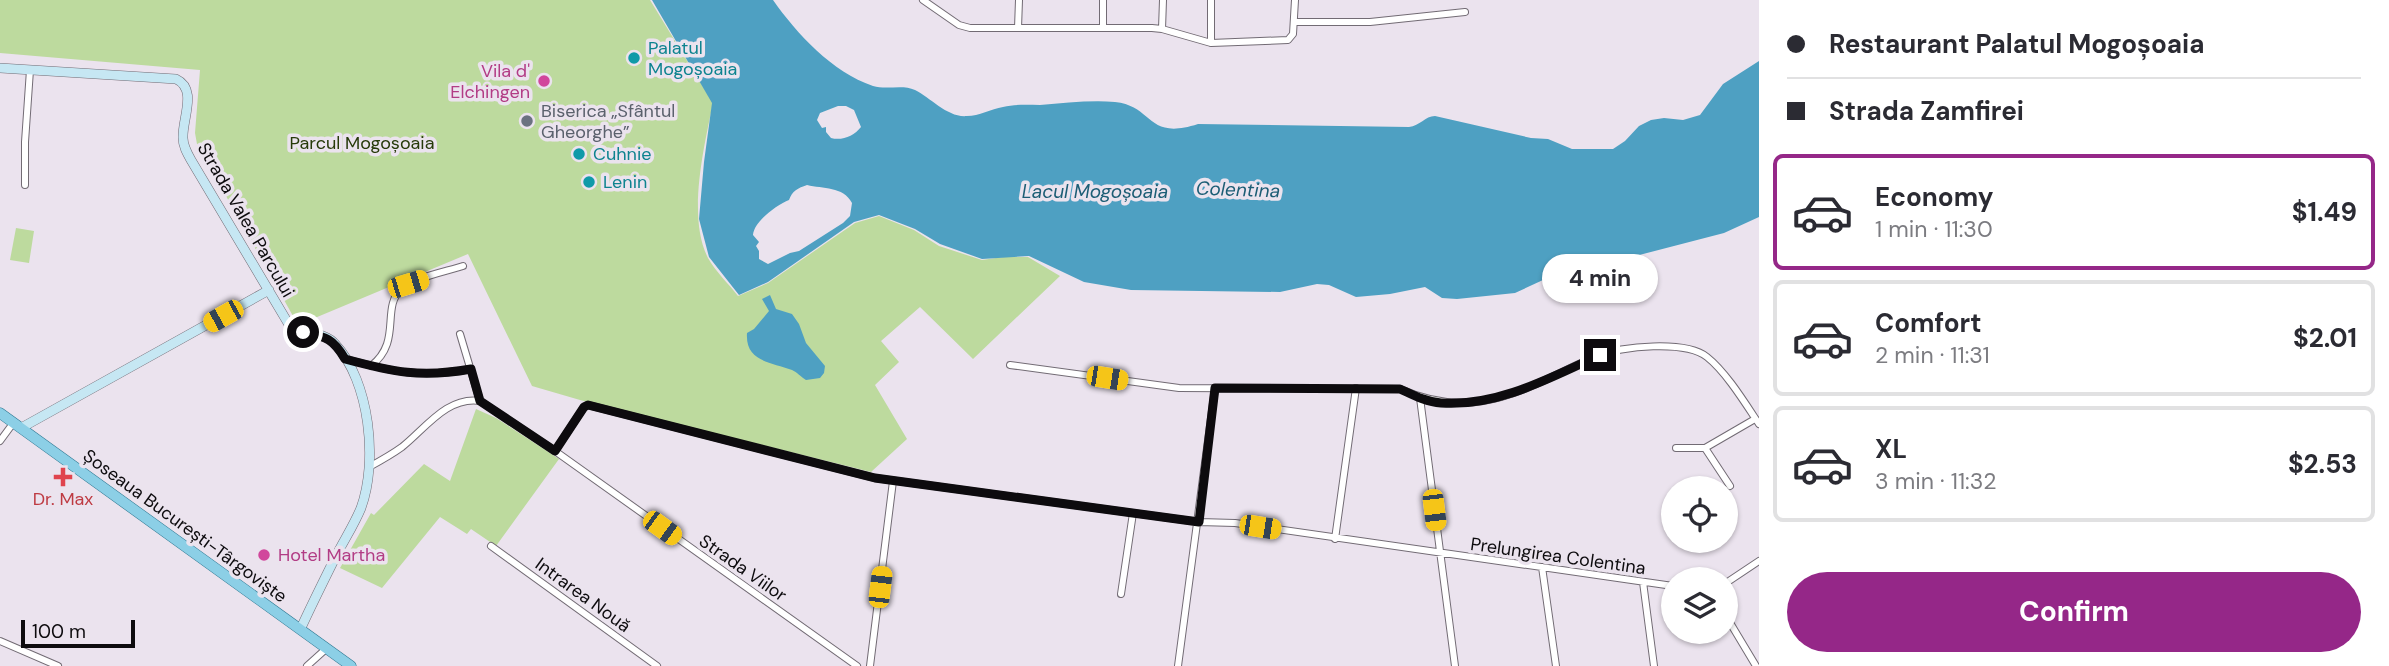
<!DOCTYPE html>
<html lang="en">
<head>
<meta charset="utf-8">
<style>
	body { margin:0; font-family:"DM Sans",sans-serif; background:#f7f7f7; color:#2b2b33; height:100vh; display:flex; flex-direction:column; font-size:26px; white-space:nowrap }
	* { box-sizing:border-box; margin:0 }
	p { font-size:23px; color:#7c7c81 }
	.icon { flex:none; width:38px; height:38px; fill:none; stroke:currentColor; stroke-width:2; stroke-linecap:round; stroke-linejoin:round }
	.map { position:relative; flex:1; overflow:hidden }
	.side { display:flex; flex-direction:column; background:#fff; width:630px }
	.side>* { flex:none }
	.guide { display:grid; align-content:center; height:154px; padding:0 28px; background:#fff }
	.tools { position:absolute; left:1661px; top:476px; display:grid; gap:14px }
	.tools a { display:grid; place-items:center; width:77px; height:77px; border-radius:50%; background:#fff; box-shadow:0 2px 5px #0004; font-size:35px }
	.scale { position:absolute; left:21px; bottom:18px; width:114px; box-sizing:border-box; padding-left:7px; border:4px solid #0d0b0e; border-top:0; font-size:19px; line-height:24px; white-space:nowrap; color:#0d0b0e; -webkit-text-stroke:5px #ebe3ee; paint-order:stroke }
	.end { position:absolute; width:32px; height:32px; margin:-16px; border:9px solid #0d0b0e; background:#fff; box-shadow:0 0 0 4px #fff }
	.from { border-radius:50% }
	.bubble { position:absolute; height:49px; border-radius:24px; background:#fff; box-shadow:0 2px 5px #0004; font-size:23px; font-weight:700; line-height:49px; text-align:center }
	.car { position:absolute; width:21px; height:42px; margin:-21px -10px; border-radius:9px; box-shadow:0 0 5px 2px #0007; background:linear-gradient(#f5c518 24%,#345 0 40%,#f5c518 0 76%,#345 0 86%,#f5c518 0) }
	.guide b { display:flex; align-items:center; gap:24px; height:66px; font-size:26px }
	.guide b+b { border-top:2px solid #e1e1e2 }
	.guide i { width:18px; height:18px; background:#2b2b33 }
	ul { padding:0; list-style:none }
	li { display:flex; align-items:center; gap:21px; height:116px; margin:0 14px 10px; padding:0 14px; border:4px solid #e1e1e2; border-radius:10px }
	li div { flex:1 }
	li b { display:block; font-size:26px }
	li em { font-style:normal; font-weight:700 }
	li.current { border-color:#952788 }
	li>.icon { width:63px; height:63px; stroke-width:1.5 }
	.action { display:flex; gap:14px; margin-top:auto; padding:14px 28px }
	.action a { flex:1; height:80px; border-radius:42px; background:#952788; color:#fff; font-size:28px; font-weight:700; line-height:80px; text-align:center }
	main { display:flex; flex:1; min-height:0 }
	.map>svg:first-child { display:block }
</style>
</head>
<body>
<main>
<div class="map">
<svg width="1759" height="666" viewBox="0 0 1759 666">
	<rect width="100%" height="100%" fill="#ebe3ee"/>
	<path fill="#bdda9e" d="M 0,0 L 650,0 L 713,103 C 704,147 687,217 708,258 C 715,271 729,284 738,296 L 768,283 L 855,223 L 879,216 L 914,230 L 939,246 L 982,260 L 1003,257 L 1028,257 L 1060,276 L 973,359 L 920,307 L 881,341 L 899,362 L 875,385 L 907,439 L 871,472 L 580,400 L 532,386 L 468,254 L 298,325 L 197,144 L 195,133 L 200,70 L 0,53 Z
		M 16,228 L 34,231 L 29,263 L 10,260 Z
		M 476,409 L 496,418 L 559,459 L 496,546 L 471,529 L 467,534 L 440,517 L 382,588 L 340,568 L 371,513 L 374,515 L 424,464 L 450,481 Z"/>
	<path fill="#4ea0c2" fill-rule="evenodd" d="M 652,0 L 773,0 C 797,34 832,72 873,86 C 887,90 903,84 915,90 C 931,98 948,118 967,116 C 979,116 991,109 1003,107 C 1015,104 1028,105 1040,105 C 1065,103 1091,100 1115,102 C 1154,106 1146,141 1198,124 L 1409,127 C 1420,126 1425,116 1435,116 L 1531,138 L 1548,139 L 1572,149 L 1613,149 L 1625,141 L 1639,126 L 1651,120 L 1664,118 L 1683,120 L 1700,115 L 1723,84 L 1759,61 L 1759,217 L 1724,233 L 1543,280 L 1515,293 L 1457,299 L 1442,298 L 1425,287 L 1390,294 L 1356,297 L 1329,285 L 1317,284 L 1280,292 L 1131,290 L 1084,282 L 1029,256 L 982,259 L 940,244 L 915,229 L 879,215 L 854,222 L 768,282 L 739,295 L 709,257 L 699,219 L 704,162 L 712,103 ZM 838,106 L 846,106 L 854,110 L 861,127 C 854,136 842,141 831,138 L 826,132 L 826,127 L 822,128 L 817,120 L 820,113 ZM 807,185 C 823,189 843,186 852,203 L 850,216 L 843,223 L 799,251 L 790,253 L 768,264 L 759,259 L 759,251 L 756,246 L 759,242 L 753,235 C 754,221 777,205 789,200 C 792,191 798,188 807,185 Z
		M 770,295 L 776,309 L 792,314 L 799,324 L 806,343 L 825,366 L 824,373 L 820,378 L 806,380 C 801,377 797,372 792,370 C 771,362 745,362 747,333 L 754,329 L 769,311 L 762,299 Z"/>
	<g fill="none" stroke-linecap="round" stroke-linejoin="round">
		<defs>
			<path id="street" d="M 923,0 L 959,25 L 970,28 L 1152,28 L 1162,29 L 1211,43 L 1288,40 L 1293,34 L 1295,0
				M 1294,22 L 1370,22 L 1465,12
				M 1018,28 L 1019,0
				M 1103,28 L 1103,0
				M 1162,29 L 1163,0
				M 1211,43 L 1211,0
				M 25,185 L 25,142 L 30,70
				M 460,334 L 480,401
				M 346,359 C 393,372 421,378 471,369
				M 1010,365 L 1179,388 L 1400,389 C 1427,401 1453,406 1483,401 C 1523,395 1560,371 1597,356 C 1621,346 1686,340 1707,357 C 1726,372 1745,403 1759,424
				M 371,366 C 403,341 380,308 402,288 C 413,278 448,271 463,266
				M 1420,398 L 1455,666
				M 0,441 L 14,422
				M 1676,448 L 1705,448 L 1755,419
				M 1705,448 L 1730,486
				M 555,451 L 584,407 L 588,405 L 875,478 L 1199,522 L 1235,523 L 1673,586
				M 369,467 C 380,461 391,455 402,447 C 425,429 447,396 480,401 L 555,451 L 857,666
				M 1335,539 L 1356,388
				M 491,546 L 657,666
				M 1542,567 L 1556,666
				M 1643,582 L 1654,666
				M 1726,583 L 1759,561
				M 1121,594 L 1133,513
				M 1726,616 L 1756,666
				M 0,641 L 58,666
				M 307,666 L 327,648
				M 870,666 L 893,481
				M 1178,666 L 1215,388"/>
			<path id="secondary" d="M 0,68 L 176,79 C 198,89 182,119 183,138 C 183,146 187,153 191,160 L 288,323 C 300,336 323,330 335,344 C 370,381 378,462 361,508 C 354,525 344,540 336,556 C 324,580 312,604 301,628
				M 21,428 L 269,290"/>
			<path id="primary" d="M 0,413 L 351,666"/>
		</defs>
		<use href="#street" stroke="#726b74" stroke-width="8"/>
		<use href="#secondary" stroke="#726b74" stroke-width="10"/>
		<use href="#primary" stroke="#2e7690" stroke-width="11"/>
		<use href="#street" stroke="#fff" stroke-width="6"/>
		<use href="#secondary" stroke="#c6e7f3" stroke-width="9"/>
		<use href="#primary" stroke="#8ccfe6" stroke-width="10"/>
	</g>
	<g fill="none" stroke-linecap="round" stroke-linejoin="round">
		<path stroke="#0d0b0e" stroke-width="9" d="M 303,332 C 326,337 333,338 345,359 C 393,372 421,378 471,369 L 480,401 L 555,451 L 584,407 L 588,405 L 875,478 L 1199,522 L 1215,388 L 1400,389 C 1413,395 1426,402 1441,403 C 1497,407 1550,378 1600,355"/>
	</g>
	<g fill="#0f9aa8" stroke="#ebe3ee" stroke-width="2.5">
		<circle cx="634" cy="58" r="7"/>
		<circle cx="579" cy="154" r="7"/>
		<circle cx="589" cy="182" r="7"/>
	</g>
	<g fill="#d1479c" stroke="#ebe3ee" stroke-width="2.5">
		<circle cx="544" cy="81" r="7"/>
		<circle cx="264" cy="555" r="7"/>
	</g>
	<circle fill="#6b7280" stroke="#ebe3ee" stroke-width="2.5" cx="527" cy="121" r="7"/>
	<path fill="#e0444e" stroke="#ebe3ee" stroke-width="2.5" d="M59.5 466.5h7v7h7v7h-7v7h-7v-7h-7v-7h7z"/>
	<g text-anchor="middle" stroke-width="7" stroke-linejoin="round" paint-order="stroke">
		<g font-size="18" fill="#0d838f" stroke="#ebe3ee" text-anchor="start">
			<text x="648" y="54">Palatul<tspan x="648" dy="21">Mogoșoaia</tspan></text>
			<text x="593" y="160">Cuhnie</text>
			<text x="603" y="188">Lenin</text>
		</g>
		<g font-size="18" fill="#b23c85" stroke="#ebe3ee" text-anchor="end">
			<text x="530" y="77">Vila d'<tspan x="530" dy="21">Elchingen</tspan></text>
			<text x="278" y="561" text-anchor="start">Hotel Martha</text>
		</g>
		<g font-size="18" fill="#5b616d" stroke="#ebe3ee" text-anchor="start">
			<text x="541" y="117">Biserica „Sfântul<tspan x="541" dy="21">Gheorghe”</tspan></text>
		</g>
		<g font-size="18" fill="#273a0a" stroke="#ebe3ee">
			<text x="362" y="149">Parcul Mogoșoaia</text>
		</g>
		<g font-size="18" fill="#0d0b0e" stroke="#ebe3ee">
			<text transform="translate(246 220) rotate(60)" y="6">Strada Valea Parcului</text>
			<text transform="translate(185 526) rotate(36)" y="6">Șoseaua București-Târgoviște</text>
			<text transform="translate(1558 556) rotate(8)" y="6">Prelungirea Colentina</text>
			<text transform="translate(743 568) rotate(35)" y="6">Strada Viilor</text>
			<text transform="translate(583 595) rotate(36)" y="6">Intrarea Nouă</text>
		</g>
		<g font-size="18" fill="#be3a42" stroke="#ebe3ee">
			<text x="63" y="505">Dr. Max</text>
		</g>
		<g font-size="19" font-style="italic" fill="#1c5d75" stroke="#ebe3ee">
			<text transform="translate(1238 189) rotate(2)" y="7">Colentina</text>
			<text x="1095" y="198">Lacul Mogoșoaia</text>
		</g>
	</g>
</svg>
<div class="tools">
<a><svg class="icon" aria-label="locate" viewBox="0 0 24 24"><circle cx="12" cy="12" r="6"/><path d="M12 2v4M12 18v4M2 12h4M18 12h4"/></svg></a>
<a><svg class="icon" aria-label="layers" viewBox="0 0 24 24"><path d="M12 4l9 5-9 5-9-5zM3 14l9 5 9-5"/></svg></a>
</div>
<div class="scale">100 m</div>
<i class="end from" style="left:303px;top:332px"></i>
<i class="end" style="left:1600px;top:355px"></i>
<div class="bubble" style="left:1542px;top:254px;width:116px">4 min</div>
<i class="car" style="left:408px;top:284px;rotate:73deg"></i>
<i class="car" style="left:223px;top:316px;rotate:241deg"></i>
<i class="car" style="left:1107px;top:378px;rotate:99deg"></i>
<i class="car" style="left:1434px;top:510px;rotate:173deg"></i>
<i class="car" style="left:1260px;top:527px;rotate:99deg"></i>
<i class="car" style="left:662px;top:528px;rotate:126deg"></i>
<i class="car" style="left:880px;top:587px;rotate:7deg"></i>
</div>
<section class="side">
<div class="guide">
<b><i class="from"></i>Restaurant Palatul Mogoșoaia</b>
<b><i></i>Strada Zamfirei</b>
</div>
<ul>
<li class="current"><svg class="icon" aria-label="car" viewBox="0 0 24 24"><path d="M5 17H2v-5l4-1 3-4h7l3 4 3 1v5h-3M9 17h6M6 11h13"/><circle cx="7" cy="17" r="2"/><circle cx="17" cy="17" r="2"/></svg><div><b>Economy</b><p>1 min · 11:30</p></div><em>$1.49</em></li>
<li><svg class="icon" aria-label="car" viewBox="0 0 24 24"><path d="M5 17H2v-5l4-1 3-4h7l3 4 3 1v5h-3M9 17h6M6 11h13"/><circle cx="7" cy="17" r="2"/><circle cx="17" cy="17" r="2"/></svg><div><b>Comfort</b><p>2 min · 11:31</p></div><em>$2.01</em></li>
<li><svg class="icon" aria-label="car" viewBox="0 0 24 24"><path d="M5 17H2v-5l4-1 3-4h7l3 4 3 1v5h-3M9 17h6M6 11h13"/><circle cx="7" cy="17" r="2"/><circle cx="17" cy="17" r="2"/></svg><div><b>XL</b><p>3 min · 11:32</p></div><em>$2.53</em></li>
</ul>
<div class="action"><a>Confirm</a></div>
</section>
</main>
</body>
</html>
